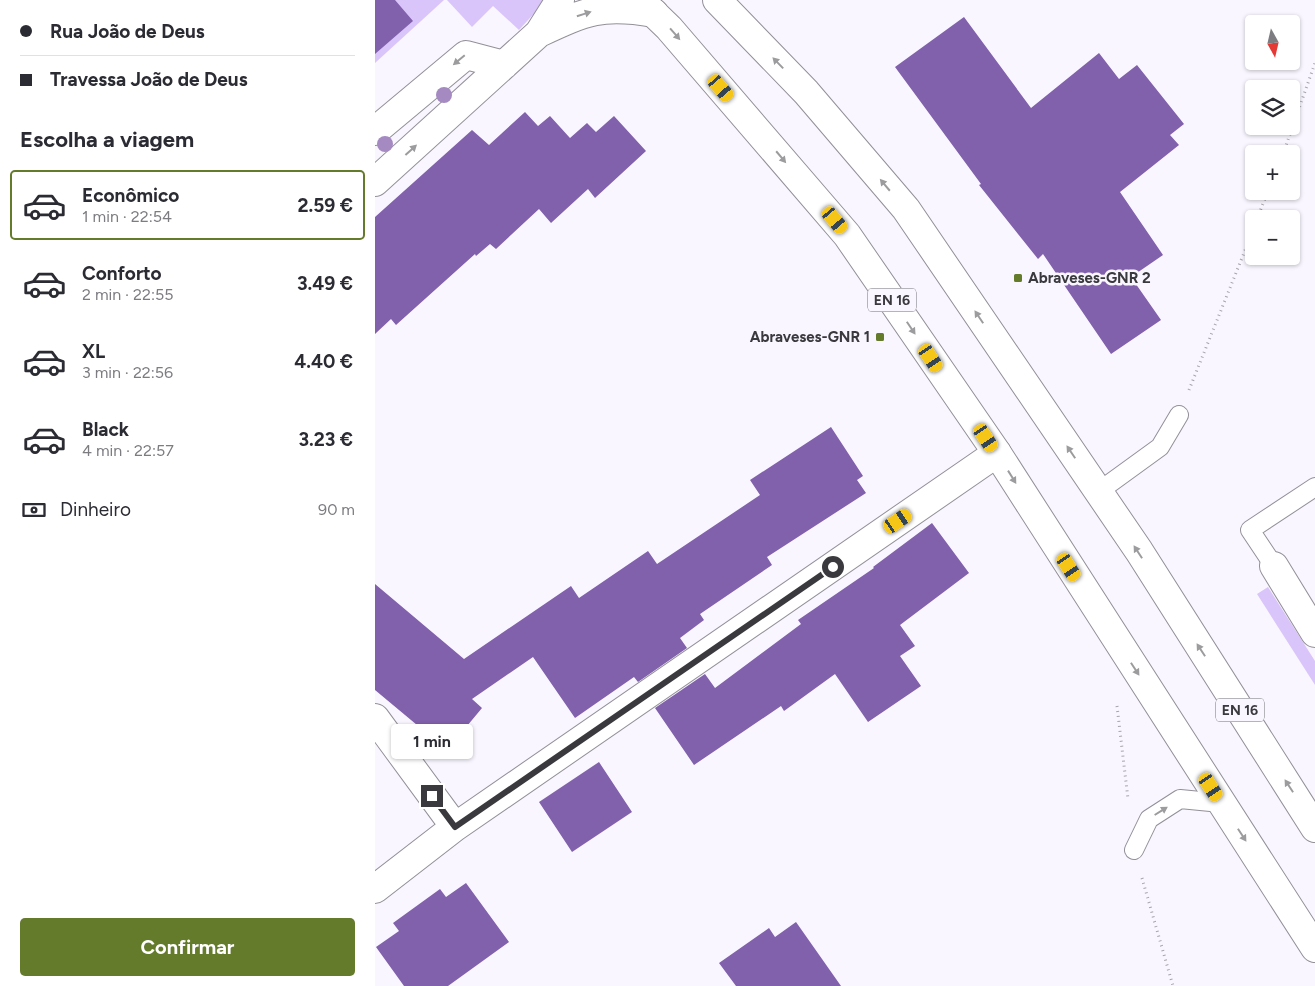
<!DOCTYPE html>
<html lang="pt">
<head>
<meta charset="utf-8">
<style>
	body { margin:0; font-family:Figtree,sans-serif; background:#f7f7f7; color:#2b2b33; height:100vh; display:flex; flex-direction:column; font-size:19px; white-space:nowrap }
	* { box-sizing:border-box; margin:0 }
	p { font-size:16px; color:#7c7c81 }
	.icon { flex:none; width:28px; height:28px; fill:none; stroke:currentColor; stroke-width:2; stroke-linecap:round; stroke-linejoin:round }
	.map { position:relative; flex:1; overflow:hidden }
	.side { display:flex; flex-direction:column; background:#fff; width:375px }
	.side>* { flex:none }
	.hud { display:grid; align-content:center; height:110px; padding:0 20px; background:#fff }
	.needle { width:32px; rotate:172deg }
	.fabs { position:absolute; left:870px; top:15px; display:grid; gap:10px }
	.fabs a { display:grid; place-items:center; width:55px; height:55px; border-radius:5px; background:#fff; box-shadow:0 1px 4px #0004; font-size:25px }
	.end { position:absolute; width:22px; height:22px; margin:-11px; border:6px solid #3a393d; background:#fff; box-shadow:0 0 0 2px #fff }
	.from { border-radius:50% }
	.bubble { position:absolute; height:35px; border-radius:5px; background:#fff; box-shadow:0 1px 4px #0004; font-size:16px; font-weight:700; line-height:35px; text-align:center }
	.car { position:absolute; width:15px; height:30px; margin:-15px -8px; border-radius:6px; box-shadow:0 0 4px 1px #0007; background:linear-gradient(#f5c518 24%,#345 0 40%,#f5c518 0 76%,#345 0 86%,#f5c518 0) }
	.hud b { display:flex; align-items:center; gap:18px; height:48px; font-size:19px }
	.hud b+b { border-top:1px solid #e1e1e2 }
	.hud i { width:12px; height:12px; background:#2b2b33 }
	ul { padding:0; list-style:none }
	li { display:flex; align-items:center; gap:15px; height:70px; margin:0 10px 8px; padding:0 10px; border:2px solid transparent; border-radius:5px }
	li div { flex:1 }
	li b { display:block; font-size:19px }
	li em { font-style:normal; font-weight:700 }
	li.selected { border-color:#657b2c }
	li>.icon { width:45px; height:45px; stroke-width:1.5 }
	h2 { padding:0 20px; font-size:22px; line-height:60px }
	.pay { display:flex; align-items:center; gap:12px; height:55px; padding:0 20px; font-size:19px }
	.pay p { margin-inline-start:auto }
	.primary-button { display:flex; gap:10px; margin-top:auto; padding:10px 20px }
	.primary-button a { flex:1; height:58px; border-radius:5px; background:#657b2c; color:#fff; font-size:20px; font-weight:700; line-height:58px; text-align:center }
	main { display:flex; flex:1; min-height:0 }
	.map>svg:first-child { display:block }
</style>
</head>
<body>
<main>
<section class="side">
<div class="hud">
<b><i class="from"></i>Rua João de Deus</b>
<b><i></i>Travessa João de Deus</b>
</div>
<h2>Escolha a viagem</h2>
<ul>
<li class="selected"><svg class="icon" aria-label="car" viewBox="0 0 24 24"><path d="M5 17H2v-5l4-1 3-4h7l3 4 3 1v5h-3M9 17h6M6 11h13"/><circle cx="7" cy="17" r="2"/><circle cx="17" cy="17" r="2"/></svg><div><b>Econômico</b><p>1 min · 22:54</p></div><em>2.59 €</em></li>
<li><svg class="icon" aria-label="car" viewBox="0 0 24 24"><path d="M5 17H2v-5l4-1 3-4h7l3 4 3 1v5h-3M9 17h6M6 11h13"/><circle cx="7" cy="17" r="2"/><circle cx="17" cy="17" r="2"/></svg><div><b>Conforto</b><p>2 min · 22:55</p></div><em>3.49 €</em></li>
<li><svg class="icon" aria-label="car" viewBox="0 0 24 24"><path d="M5 17H2v-5l4-1 3-4h7l3 4 3 1v5h-3M9 17h6M6 11h13"/><circle cx="7" cy="17" r="2"/><circle cx="17" cy="17" r="2"/></svg><div><b>XL</b><p>3 min · 22:56</p></div><em>4.40 €</em></li>
<li><svg class="icon" aria-label="car" viewBox="0 0 24 24"><path d="M5 17H2v-5l4-1 3-4h7l3 4 3 1v5h-3M9 17h6M6 11h13"/><circle cx="7" cy="17" r="2"/><circle cx="17" cy="17" r="2"/></svg><div><b>Black</b><p>4 min · 22:57</p></div><em>3.23 €</em></li>
</ul>
<div class="pay"><svg class="icon" aria-label="cash" viewBox="0 0 24 24"><path d="M3 7h18v10H3z"/><circle cx="12" cy="12" r="2"/></svg>Dinheiro<p>90 m</p></div>
<div class="primary-button"><a>Confirmar</a></div>
</section>
<div class="map">
<svg width="940" height="986" viewBox="0 0 940 986">
	<rect width="100%" height="100%" fill="#f9f6ff"/>
	<path fill="#dac5fa" d="M 0,0 L 69,0 L 0,63 Z
		M 72,0 L 168,0 L 164,8 L 144,30 L 118,6 L 97,27 Z
		M 893,587 L 940,661 L 940,685 L 882,594 Z"/>
	<path fill="#8160ac" d="M 0,0 L 20,0 L 38,21 L 0,54 Z
		M 589,17 L 656,108 L 724,53 L 744,79 L 762,65 L 809,124 L 795,135 L 804,145 L 745,192 L 788,255 L 756,277 L 786,320 L 736,354 L 668,254 L 663,259 L 604,185 L 606,184 L 520,67 Z
		M 150,112 L 163,126 L 175,116 L 195,138 L 212,123 L 221,132 L 239,116 L 271,151 L 220,198 L 213,189 L 176,223 L 164,209 L 121,249 L 115,244 L 101,256 L 100,254 L 21,325 L 16,319 L 0,334 L 0,217 L 97,130 L 114,145 Z
		M 456,427 L 488,476 L 482,480 L 491,493 L 392,557 L 397,565 L 325,614 L 329,620 L 305,638 L 312,648 L 263,682 L 259,677 L 200,718 L 158,657 L 97,699 L 107,708 L 72,750 L 0,690 L 0,584 L 89,659 L 196,586 L 204,598 L 273,551 L 282,564 L 385,495 L 375,480 Z
		M 557,523 L 594,573 L 525,625 L 540,646 L 525,656 L 546,686 L 493,722 L 460,674 L 409,711 L 406,706 L 319,765 L 280,708 L 330,674 L 340,688 L 426,624 L 423,620 L 499,568 L 498,567 Z
		M 224,762 L 257,812 L 197,852 L 164,802 Z
		M 91,883 L 134,942 L 73,986 L 29,986 L 1,947 L 24,931 L 18,923 L 65,889 L 71,897 Z
		M 421,922 L 466,986 L 361,986 L 344,963 L 394,928 L 400,937 Z"/>
	<g fill="none" stroke-linecap="round" stroke-linejoin="round">
		<defs>
			<path id="service" d="M 723,492 L 785,447 L 804,415
				M 899,566 L 875,530 L 940,487
				M 759,850 L 774,819 L 805,799 L 846,803"/>
			<path id="minor" d="M 164,33 C 211,11 227,4 279,13
				M 0,131 L 91,55 L 129,65
				M 0,182 L 164,33 L 185,0
				M 899,566 L 940,633
				M 0,718 L 80,827
				M 0,889 L 80,827 L 622,453"/>
			<path id="primary" d="M 265,0 L 294,28 L 472,235 L 622,453 L 940,948
				M 342,0 L 431,92 L 531,209 L 764,551 L 940,828"/>
		</defs>
		<use href="#service" stroke="#939098" stroke-width="20"/>
		<use href="#minor" stroke="#939098" stroke-width="30"/>
		<use href="#primary" stroke="#939098" stroke-width="30"/>
		<path stroke="#a7a4ab" stroke-width="3" stroke-dasharray="1 4" stroke-linecap="butt" d="M 908,154 L 940,63
			M 882,219 L 893,191
			M 814,390 L 879,228
			M 742,706 L 753,799
			M 767,878 L 798,986"/>
		<use href="#service" stroke="#fff" stroke-width="18"/>
		<use href="#minor" stroke="#fff" stroke-width="28"/>
		<use href="#primary" stroke="#fff" stroke-width="28"/>
	</g>
	<g fill="#a58ac2">
		<circle cx="69" cy="95" r="8"/>
		<circle cx="10" cy="144" r="8"/>
	</g>
	<defs><path id="oneway-solid" d="M-6-.8H1V-3.2L6.5 0L1 3.2V.8H-6Z" transform="scale(1.25)"/></defs>
	<g fill="#9c9c9e">
		<use href="#oneway-solid" transform="translate(209 14) rotate(-18)"/>
		<use href="#oneway-solid" transform="translate(300 34) rotate(49)"/>
		<use href="#oneway-solid" transform="translate(84 60) rotate(140)"/>
		<use href="#oneway-solid" transform="translate(403 63) rotate(-134)"/>
		<use href="#oneway-solid" transform="translate(36 150) rotate(-42)"/>
		<use href="#oneway-solid" transform="translate(406 157) rotate(50)"/>
		<use href="#oneway-solid" transform="translate(510 185) rotate(-130)"/>
		<use href="#oneway-solid" transform="translate(604 317) rotate(-124)"/>
		<use href="#oneway-solid" transform="translate(536 328) rotate(56)"/>
		<use href="#oneway-solid" transform="translate(696 452) rotate(-124)"/>
		<use href="#oneway-solid" transform="translate(637 477) rotate(58)"/>
		<use href="#oneway-solid" transform="translate(763 552) rotate(-123)"/>
		<use href="#oneway-solid" transform="translate(826 650) rotate(-123)"/>
		<use href="#oneway-solid" transform="translate(760 669) rotate(57)"/>
		<use href="#oneway-solid" transform="translate(914 786) rotate(-123)"/>
		<use href="#oneway-solid" transform="translate(786 811) rotate(-32)"/>
		<use href="#oneway-solid" transform="translate(867 835) rotate(57)"/>
	</g>
	<g fill="none" stroke-linecap="round" stroke-linejoin="round">
		<path stroke="#3a393d" stroke-width="6" d="M 57,796 L 80,827 L 458,567"/>
	</g>
	<g fill="#657b2c" stroke="#f9f6ff" stroke-width="2">
		<rect x="638" y="273" width="10" height="10" rx="2.5"/>
		<rect x="500" y="332" width="10" height="10" rx="2.5"/>
	</g>
	<g text-anchor="middle" stroke-width="5" stroke-linejoin="round" paint-order="stroke">
		<g fill="#f9f6ff" stroke="#737277" stroke-width="1">
			<rect x="493" y="288.5" width="48" height="23" rx="4"/>
			<rect x="841" y="698.5" width="48" height="23" rx="4"/>
		</g>
		<g font-size="14" font-weight="bold" fill="#3a393d">
			<text x="517" y="305">EN 16</text>
			<text x="865" y="715">EN 16</text>
		</g>
		<g font-size="15" font-weight="bold" fill="#3a393d" stroke="#f9f6ff" text-anchor="start">
			<text x="653" y="283">Abraveses-GNR 2</text>
			<text x="495" y="342" text-anchor="end">Abraveses-GNR 1</text>
		</g>
	</g>
</svg>
<div class="fabs">
<a><svg class="needle" viewBox="-14 -14 28 28"><path d="M0-13l5 13h-10z" fill="#e53935"/><path d="M0 13l5-13h-10z" fill="#7c7c81"/></svg></a>
<a><svg class="icon" aria-label="layers" viewBox="0 0 24 24"><path d="M12 4l9 5-9 5-9-5zM3 14l9 5 9-5"/></svg></a>
<a>+</a>
<a>−</a>
</div>
<i class="end from" style="left:458px;top:567px"></i>
<i class="end" style="left:57px;top:796px"></i>
<div class="bubble" style="left:16px;top:724px;width:82px">1 min</div>
<i class="car" style="left:346px;top:88px;rotate:139deg"></i>
<i class="car" style="left:460px;top:220px;rotate:140deg"></i>
<i class="car" style="left:556px;top:358px;rotate:146deg"></i>
<i class="car" style="left:611px;top:438px;rotate:146deg"></i>
<i class="car" style="left:523px;top:521px;rotate:56deg"></i>
<i class="car" style="left:694px;top:567px;rotate:147deg"></i>
<i class="car" style="left:836px;top:787px;rotate:147deg"></i>
</div>
</main>
</body>
</html>
